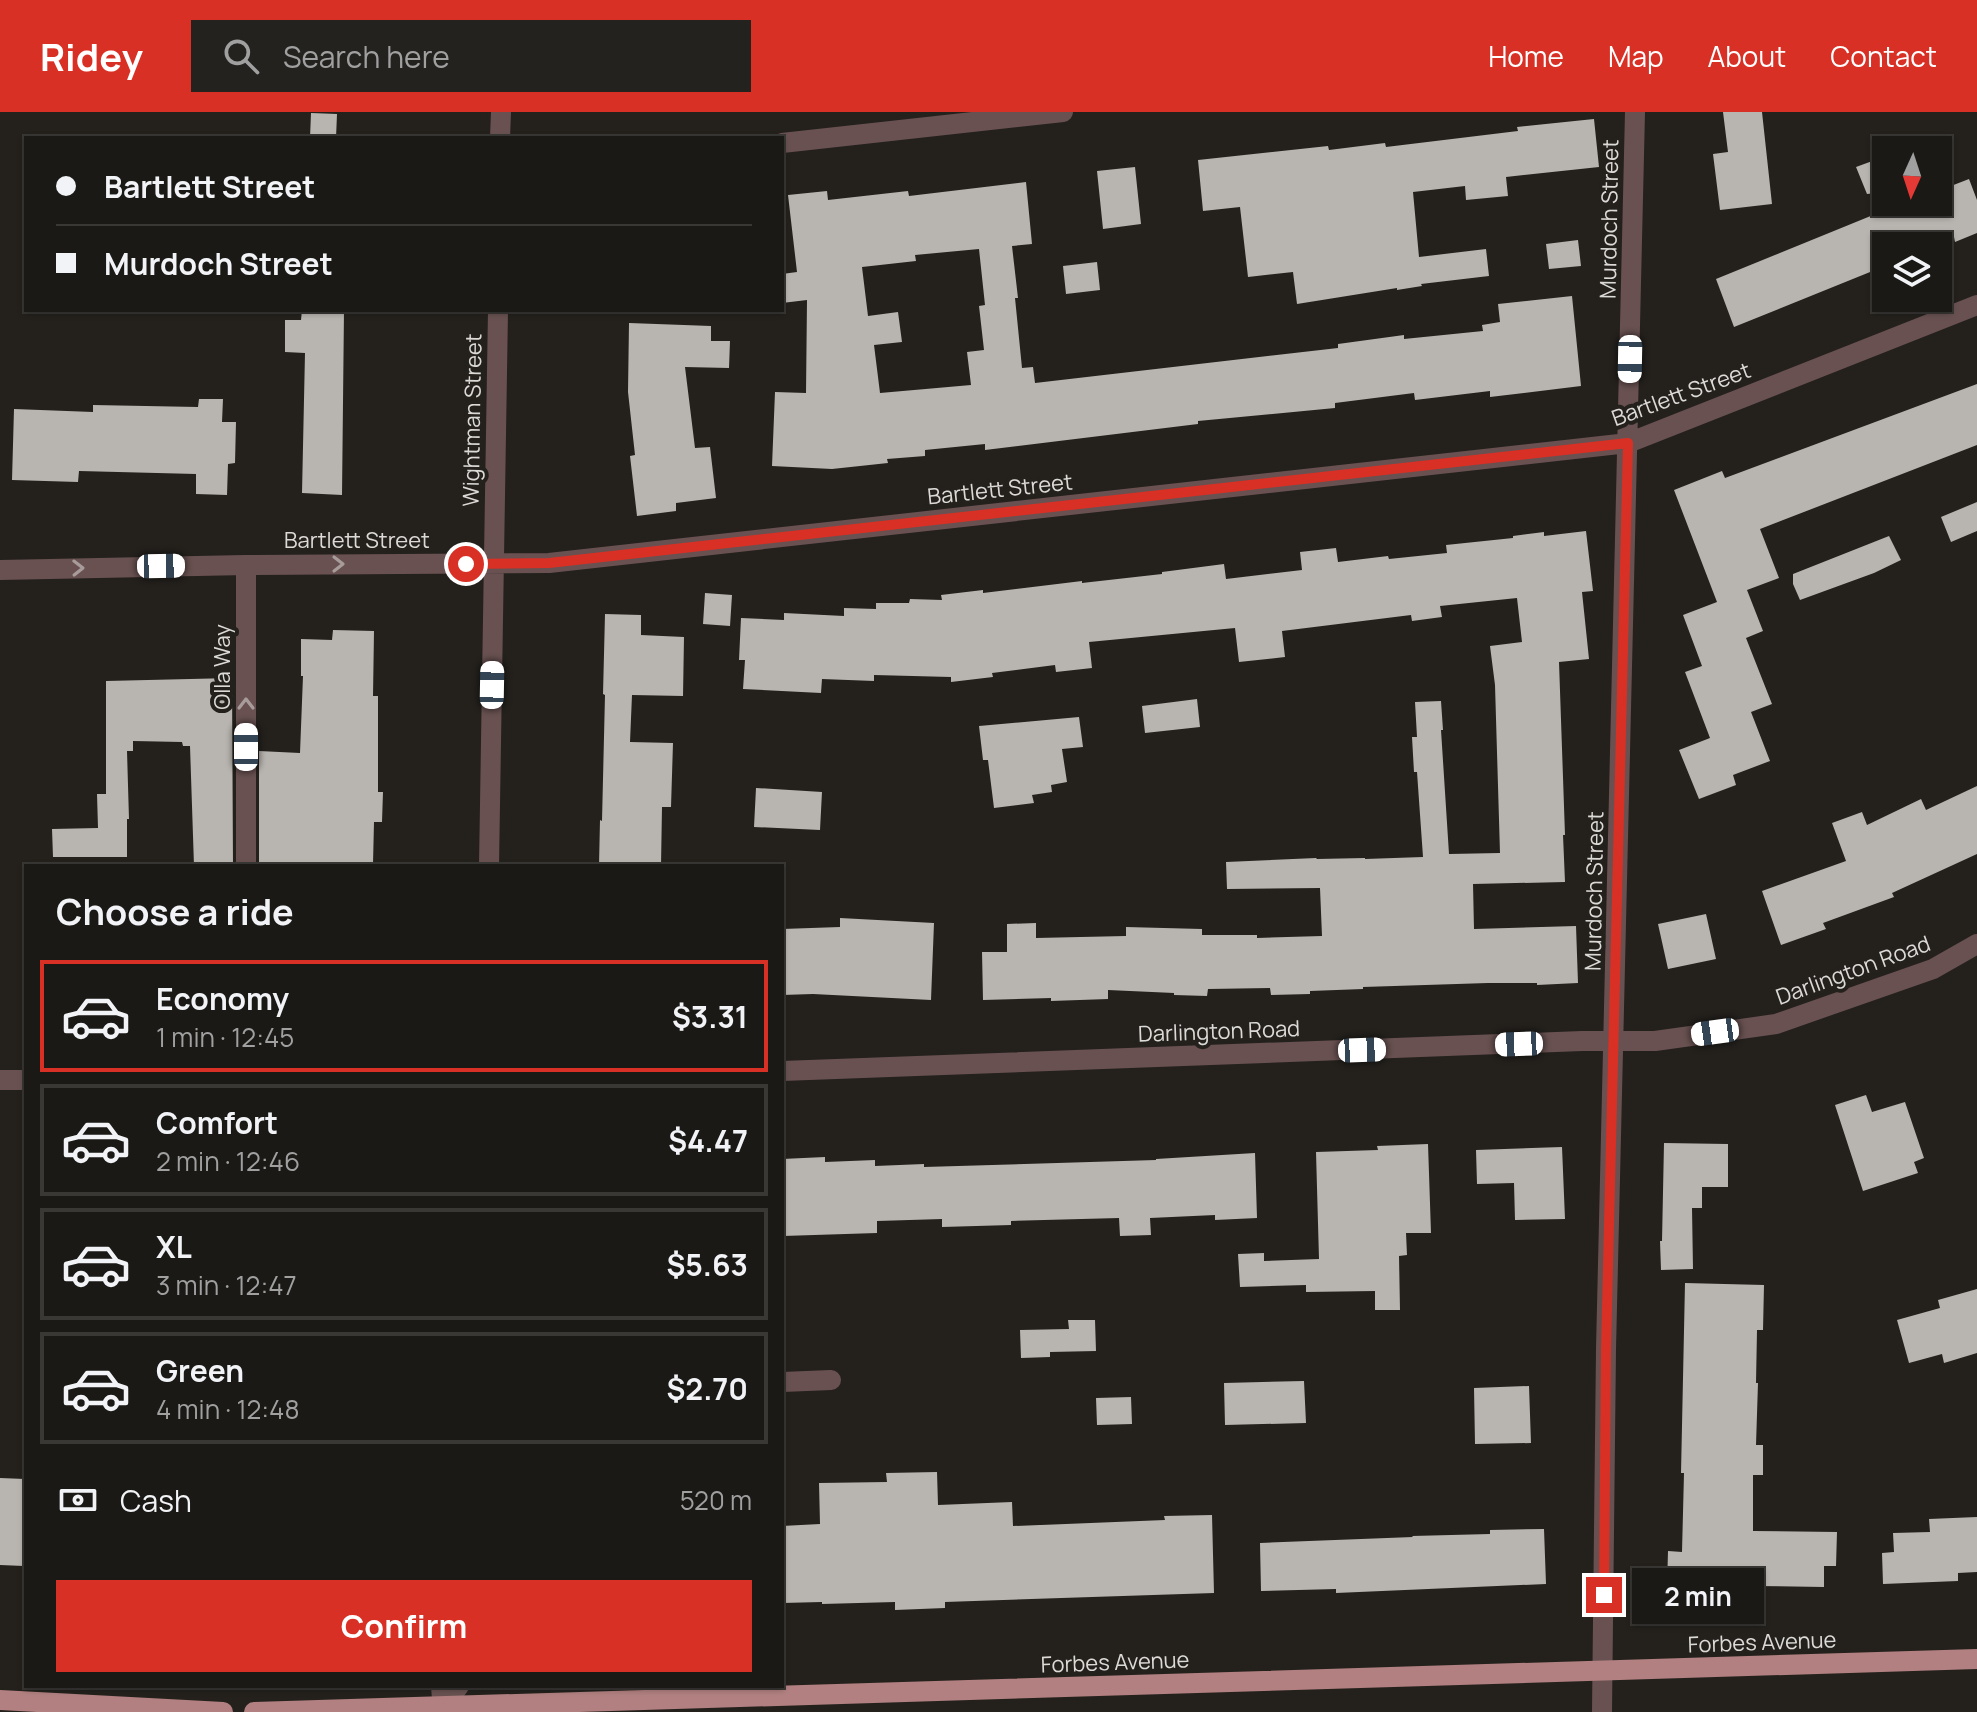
<!DOCTYPE html>
<html lang="en">
<head>
<meta charset="utf-8">
<style>
	body { margin:0; font-family:Manrope,sans-serif; background:#24221f; color:#f1f3f6; height:100vh; display:flex; flex-direction:column; font-size:30px; white-space:nowrap }
	* { box-sizing:border-box; margin:0 }
	p { font-size:26px; color:#a0a0a1 }
	.icon { flex:none; width:44px; height:44px; fill:none; stroke:currentColor; stroke-width:2; stroke-linecap:round; stroke-linejoin:round }
	.map { position:relative; flex:1; overflow:hidden }
	.panel { position:absolute; left:24px; top:752px; width:760px; height:824px; display:flex; flex-direction:column; background:#1b1916; border-radius:0px; box-shadow:0 2px 6px #0004,0 0 0 2px #393835 }
	.panel>* { flex:none }
	.top-card { position:absolute; left:24px; top:24px; width:760px; height:176px; border-radius:0px; box-shadow:0 2px 6px #0004,0 0 0 2px #393835; display:grid; align-content:center; height:176px; padding:0 32px; background:#1b1916 }
	.needle { width:52px; rotate:183deg }
	.tools { position:absolute; left:1872px; top:24px; display:grid; gap:16px }
	.tools a { display:grid; place-items:center; width:80px; height:80px; border-radius:0px; background:#1b1916; box-shadow:0 2px 6px #0004,0 0 0 2px #393835; font-size:40px }
	.end { position:absolute; width:36px; height:36px; margin:-18px; border:10px solid #d93025; background:#fff; box-shadow:0 0 0 4px #fff }
	.from { border-radius:50% }
	.bubble { position:absolute; height:56px; border-radius:0px; background:#1b1916; box-shadow:0 2px 6px #0004,0 0 0 2px #393835; font-size:26px; font-weight:700; line-height:56px; text-align:center }
	.car { position:absolute; width:24px; height:48px; margin:-24px -12px; border-radius:10px; box-shadow:0 0 6px 2px #0007; background:linear-gradient(#fff 24%,#345 0 40%,#fff 0 76%,#345 0 86%,#fff 0) }
	.top-card b { display:flex; align-items:center; gap:28px; height:76px; font-size:30px }
	.top-card b+b { border-top:2px solid #393835 }
	.top-card i { width:20px; height:20px; background:#f1f3f6 }
	ul { padding:0; list-style:none }
	li { display:flex; align-items:center; gap:24px; height:112px; margin:0 16px 12px; padding:0 16px; border:4px solid #393835; border-radius:0px }
	li div { flex:1 }
	li b { display:block; font-size:30px }
	li em { font-style:normal; font-weight:700 }
	li.on { border-color:#d93025 }
	li>.icon { width:72px; height:72px; stroke-width:1.5 }
	h2 { padding:0 32px; font-size:36px; line-height:96px }
	.pay { display:flex; align-items:center; gap:20px; height:88px; padding:0 32px; font-size:30px }
	.pay p { margin-inline-start:auto }
	.action { display:flex; gap:16px; margin-top:auto; padding:16px 32px }
	.action a { flex:1; height:92px; border-radius:0px; background:#d93025; color:#fff; font-size:32px; font-weight:700; line-height:92px; text-align:center }
	header { display:flex; align-items:center; gap:48px; box-sizing:border-box; height:112px; padding:0 40px; background:#d93025; color:#fff }
	header strong { font-size:38px }
	nav { display:flex; gap:44px; margin-inline-start:auto; font-size:28px }
	.search { width:560px; height:72px; background:#24221f; display:flex; align-items:center; gap:20px; box-sizing:border-box; padding:0 28px; border-radius:0px; color:#a0a0a1; font-size:30px }
	.map>svg:first-child { display:block }
</style>
</head>
<body>
<header>
<strong>Ridey</strong>
<div class="search"><svg class="icon" aria-label="search" viewBox="0 0 24 24"><circle cx="10" cy="10" r="6"/><path d="M15 15l6 6"/></svg>Search here</div>
<nav><a>Home</a><a>Map</a><a>About</a><a>Contact</a></nav>
</header>
<div class="map">
<svg width="1977" height="1600" viewBox="0 0 1977 1600">
	<rect width="100%" height="100%" fill="#24211d"/>
	<path fill="#b8b4af" fill-rule="evenodd" d="M 1723,0 L 1762,0 L 1772,92 L 1720,98 L 1713,42 L 1728,40 Z
		M 311,1 L 337,2 L 336,26 L 310,26 Z
		M 1594,7 L 1599,55 L 1506,65 L 1508,84 L 1466,88 L 1465,74 L 1413,80 L 1419,145 L 1486,137 L 1489,164 L 1421,172 L 1422,174 L 1397,178 L 1397,176 L 1297,192 L 1293,160 L 1248,165 L 1240,95 L 1203,99 L 1198,48 L 1328,34 L 1329,38 L 1385,31 L 1386,35 L 1518,19 L 1517,15 Z
		M 1886,44 L 1886,80 L 1867,82 L 1856,55 Z
		M 1135,55 L 1141,112 L 1103,117 L 1097,59 Z
		M 1969,67 L 1977,88 L 1977,121 L 1955,130 L 1954,125 L 1931,134 L 1871,134 L 1880,156 L 1734,215 L 1716,167 L 1905,90 L 1938,90 L 1938,79 Z
		M 1026,70 L 1032,132 L 1012,134 L 1018,186 L 1015,186 L 1022,256 L 1033,255 L 1035,271 L 1338,236 L 1338,232 L 1404,223 L 1404,227 L 1483,219 L 1482,213 L 1500,210 L 1498,192 L 1572,184 L 1581,274 L 1490,285 L 1490,279 L 1415,288 L 1414,281 L 1335,291 L 1335,296 L 1198,309 L 1198,312 L 985,338 L 985,332 L 925,338 L 925,344 L 887,347 L 888,351 L 832,357 L 772,354 L 775,280 L 806,281 L 807,188 L 782,191 L 782,162 L 797,160 L 788,83 L 827,79 L 828,88 L 908,79 L 909,84 ZM 979,137 L 985,193 L 979,194 L 984,238 L 967,240 L 971,273 L 880,281 L 874,233 L 902,230 L 898,200 L 868,204 L 862,155 L 916,149 L 915,143 Z
		M 1578,128 L 1581,154 L 1549,157 L 1546,132 Z
		M 1097,150 L 1100,178 L 1066,182 L 1063,154 Z
		M 302,198 L 344,198 L 342,383 L 302,381 L 305,241 L 285,240 L 285,208 L 301,208 Z
		M 629,211 L 711,214 L 711,229 L 730,229 L 729,256 L 685,255 L 695,336 L 710,335 L 716,386 L 676,391 L 676,399 L 637,404 L 630,344 L 635,343 L 628,280 Z
		M 1977,272 L 1977,333 L 1760,417 L 1779,466 L 1747,478 L 1763,519 L 1746,526 L 1772,592 L 1751,600 L 1770,649 L 1733,663 L 1736,673 L 1699,687 L 1679,638 L 1710,626 L 1685,560 L 1702,554 L 1683,503 L 1717,490 L 1674,378 L 1722,359 L 1725,366 Z
		M 199,287 L 223,287 L 222,310 L 236,310 L 235,351 L 228,352 L 227,383 L 196,382 L 196,362 L 79,359 L 78,370 L 12,368 L 14,297 L 93,300 L 93,293 L 198,295 Z
		M 1977,390 L 1977,419 L 1951,430 L 1941,405 Z
		M 1586,419 L 1593,479 L 1582,480 L 1589,547 L 1559,550 L 1565,723 L 1563,723 L 1565,770 L 1473,772 L 1474,817 L 1576,814 L 1578,871 L 1537,873 L 1537,871 L 1488,871 L 1363,875 L 1363,877 L 1310,879 L 1310,882 L 1271,883 L 1270,876 L 1208,877 L 1207,884 L 1174,883 L 1174,881 L 1108,878 L 1108,887 L 1051,889 L 1051,886 L 983,888 L 982,840 L 1007,840 L 1007,812 L 1036,811 L 1036,826 L 1126,824 L 1126,815 L 1202,817 L 1202,823 L 1257,823 L 1257,826 L 1322,824 L 1320,776 L 1227,777 L 1226,750 L 1316,746 L 1317,747 L 1365,746 L 1365,747 L 1423,745 L 1417,660 L 1414,660 L 1412,625 L 1417,625 L 1415,590 L 1441,589 L 1443,618 L 1441,618 L 1449,742 L 1500,741 L 1495,573 L 1490,534 L 1522,530 L 1517,486 L 1440,494 L 1442,505 L 1412,509 L 1411,503 L 1282,519 L 1285,545 L 1239,550 L 1235,516 L 1089,530 L 1092,556 L 1056,560 L 1055,553 L 992,561 L 993,565 L 951,570 L 951,565 L 874,563 L 874,569 L 822,567 L 821,581 L 743,577 L 745,548 L 739,548 L 741,506 L 784,508 L 784,501 L 844,504 L 844,496 L 876,497 L 876,491 L 909,491 L 910,487 L 942,488 L 941,483 L 983,478 L 983,481 L 1082,469 L 1082,471 L 1162,462 L 1162,460 L 1224,452 L 1226,467 L 1302,458 L 1300,440 L 1336,436 L 1338,450 L 1388,444 L 1389,447 L 1447,441 L 1446,433 L 1513,426 L 1513,424 L 1544,420 L 1544,424 Z
		M 1889,424 L 1901,448 L 1874,461 L 1800,488 L 1793,472 L 1793,462 Z
		M 705,481 L 732,483 L 730,514 L 703,512 Z
		M 605,502 L 641,503 L 641,523 L 684,525 L 683,584 L 632,583 L 630,630 L 673,631 L 671,695 L 662,695 L 661,754 L 599,754 L 600,708 L 602,709 L 605,583 L 603,582 Z
		M 333,518 L 374,519 L 373,584 L 378,584 L 378,680 L 383,680 L 382,710 L 374,710 L 373,752 L 276,750 L 276,754 L 259,754 L 259,639 L 300,641 L 303,564 L 301,564 L 301,527 L 332,528 Z
		M 232,566 L 233,754 L 194,754 L 190,634 L 183,634 L 182,630 L 133,629 L 133,639 L 127,639 L 129,707 L 127,707 L 127,745 L 53,745 L 52,717 L 98,716 L 97,682 L 106,682 L 106,569 Z
		M 1197,587 L 1200,615 L 1145,621 L 1142,594 Z
		M 1079,605 L 1083,635 L 1062,637 L 1067,670 L 1051,673 L 1052,680 L 1032,683 L 1034,691 L 994,696 L 988,648 L 983,648 L 979,614 Z
		M 1977,674 L 1977,742 L 1892,781 L 1894,785 L 1823,811 L 1826,817 L 1781,833 L 1762,779 L 1846,749 L 1832,711 L 1862,700 L 1867,713 L 1921,687 L 1926,698 Z
		M 756,676 L 822,680 L 820,718 L 754,715 Z
		M 1706,802 L 1716,847 L 1668,857 L 1658,812 Z
		M 840,806 L 934,811 L 931,888 L 813,882 L 782,883 L 782,817 L 840,815 Z
		M 1866,983 L 1872,1000 L 1905,990 L 1924,1046 L 1914,1050 L 1918,1061 L 1863,1079 L 1835,993 Z
		M 1664,1031 L 1728,1032 L 1728,1075 L 1702,1075 L 1702,1096 L 1692,1096 L 1693,1157 L 1661,1158 L 1660,1129 L 1662,1129 Z
		M 1428,1032 L 1431,1121 L 1406,1121 L 1407,1143 L 1399,1144 L 1400,1198 L 1375,1198 L 1375,1179 L 1306,1180 L 1306,1173 L 1240,1175 L 1238,1142 L 1264,1141 L 1264,1149 L 1319,1147 L 1316,1040 L 1378,1038 L 1377,1034 Z
		M 1562,1035 L 1565,1107 L 1515,1108 L 1514,1071 L 1477,1072 L 1476,1038 Z
		M 1255,1041 L 1257,1106 L 1215,1108 L 1215,1103 L 1150,1106 L 1151,1123 L 1120,1124 L 1119,1106 L 1011,1109 L 1011,1113 L 942,1115 L 942,1107 L 877,1109 L 877,1121 L 783,1124 L 782,1047 L 825,1045 L 825,1050 L 875,1048 L 875,1054 L 924,1052 L 924,1055 L 1156,1048 L 1156,1047 Z
		M 1685,1171 L 1764,1173 L 1763,1218 L 1757,1218 L 1756,1271 L 1758,1271 L 1756,1333 L 1763,1333 L 1763,1363 L 1753,1363 L 1753,1419 L 1837,1420 L 1836,1454 L 1824,1454 L 1824,1475 L 1754,1474 L 1754,1476 L 1667,1475 L 1668,1439 L 1682,1440 L 1684,1361 L 1681,1361 Z
		M 1977,1177 L 1977,1241 L 1944,1251 L 1942,1242 L 1909,1251 L 1897,1208 L 1940,1196 L 1938,1188 Z
		M 1068,1208 L 1095,1208 L 1096,1239 L 1050,1240 L 1050,1245 L 1021,1246 L 1020,1218 L 1069,1217 Z
		M 1304,1269 L 1306,1311 L 1225,1313 L 1224,1271 Z
		M 1529,1274 L 1531,1331 L 1475,1332 L 1474,1276 Z
		M 1131,1285 L 1132,1312 L 1097,1313 L 1096,1286 Z
		M 937,1360 L 938,1393 L 1012,1390 L 1013,1414 L 1165,1408 L 1164,1404 L 1212,1403 L 1214,1481 L 945,1490 L 945,1496 L 895,1498 L 895,1490 L 822,1492 L 822,1490 L 782,1491 L 782,1414 L 820,1412 L 819,1371 L 887,1370 L 886,1361 Z
		M 0,1366 L 25,1367 L 24,1407 L 26,1407 L 26,1423 L 24,1454 L 0,1453 Z
		M 1977,1405 L 1977,1460 L 1958,1461 L 1958,1469 L 1883,1472 L 1882,1441 L 1894,1440 L 1893,1421 L 1930,1420 L 1929,1407 Z
		M 1544,1417 L 1546,1472 L 1336,1481 L 1336,1477 L 1261,1479 L 1260,1431 L 1413,1425 L 1412,1424 L 1490,1422 L 1490,1418 Z"/>
	<g fill="none" stroke-linecap="round" stroke-linejoin="round">
		<path stroke="#695151" stroke-width="20" d="M 500,26 L 501,0
			M 782,31 L 1063,0
			M 0,458 L 246,453 L 549,451 L 1628,331 L 1977,193
			M 246,754 L 246,453
			M 489,754 L 498,198
			M 782,959 L 1582,929 L 1655,929 L 1776,912 L 1933,857 L 1977,832
			M 0,968 L 26,968
			M 782,1270 L 831,1268
			M 441,1574 L 443,1600
			M 444,1595 L 459,1574
			M 1602,1600 L 1606,1237 L 1635,0"/>
		<path stroke="#b28080" stroke-width="20" d="M 0,1588 L 223,1600
			M 254,1600 L 1977,1547"/>
	</g>
	<defs><path id="oneway-chevron" d="M-2-3.5L2.5 0L-2 3.5" fill="none" stroke-width="1.6" stroke-linecap="round" stroke-linejoin="round" transform="scale(2)"/></defs>
	<g stroke="#a89c9b">
		<use href="#oneway-chevron" transform="translate(338 452)"/>
		<use href="#oneway-chevron" transform="translate(78 456) rotate(-1)"/>
		<use href="#oneway-chevron" transform="translate(246 592) rotate(-90)"/>
	</g>
	<g fill="none" stroke-linecap="round" stroke-linejoin="round">
		<path stroke="#d93025" stroke-width="10" d="M 466,452 L 549,451 L 1628,331 L 1606,1237 L 1604,1483"/>
	</g>
	<g text-anchor="middle" stroke-width="8" stroke-linejoin="round" paint-order="stroke">
		<g font-size="22" fill="#dcdad7" stroke="#24211d">
			<text transform="translate(1609 107) rotate(-89)" y="8">Murdoch Street</text>
			<text transform="translate(1681 282) rotate(-20)" y="8">Bartlett Street</text>
			<text transform="translate(472 308) rotate(-89)" y="8">Wightman Street</text>
			<text transform="translate(1000 377) rotate(-6)" y="8">Bartlett Street</text>
			<text x="357" y="436">Bartlett Street</text>
			<text transform="translate(222 555) rotate(-90)" y="8">Olla Way</text>
			<text transform="translate(1594 779) rotate(-89)" y="8">Murdoch Street</text>
			<text transform="translate(1853 858) rotate(-20)" y="8">Darlington Road</text>
			<text transform="translate(1219 919) rotate(-2)" y="8">Darlington Road</text>
			<text transform="translate(1762 1530) rotate(-2)" y="8">Forbes Avenue</text>
			<text transform="translate(1115 1550) rotate(-2)" y="8">Forbes Avenue</text>
		</g>
	</g>
</svg>
<div class="tools">
<a><svg class="needle" viewBox="-14 -14 28 28"><path d="M0-13l5 13h-10z" fill="#e53935"/><path d="M0 13l5-13h-10z" fill="#a0a0a1"/></svg></a>
<a><svg class="icon" aria-label="layers" viewBox="0 0 24 24"><path d="M12 4l9 5-9 5-9-5zM3 14l9 5 9-5"/></svg></a>
</div>
<i class="end from" style="left:466px;top:452px"></i>
<i class="end" style="left:1604px;top:1483px"></i>
<div class="bubble" style="left:1632px;top:1456px;width:132px">2 min</div>
<i class="car" style="left:1630px;top:247px;rotate:181deg"></i>
<i class="car" style="left:161px;top:454px;rotate:89deg"></i>
<i class="car" style="left:492px;top:573px;rotate:1deg"></i>
<i class="car" style="left:246px;top:635px;rotate:0deg"></i>
<i class="car" style="left:1715px;top:920px;rotate:262deg"></i>
<i class="car" style="left:1519px;top:932px;rotate:268deg"></i>
<i class="car" style="left:1362px;top:938px;rotate:88deg"></i>
<div class="top-card">
<b><i class="from"></i>Bartlett Street</b>
<b><i></i>Murdoch Street</b>
</div>
<section class="panel">
<h2>Choose a ride</h2>
<ul>
<li class="on"><svg class="icon" aria-label="car" viewBox="0 0 24 24"><path d="M5 17H2v-5l4-1 3-4h7l3 4 3 1v5h-3M9 17h6M6 11h13"/><circle cx="7" cy="17" r="2"/><circle cx="17" cy="17" r="2"/></svg><div><b>Economy</b><p>1 min · 12:45</p></div><em>$3.31</em></li>
<li><svg class="icon" aria-label="car" viewBox="0 0 24 24"><path d="M5 17H2v-5l4-1 3-4h7l3 4 3 1v5h-3M9 17h6M6 11h13"/><circle cx="7" cy="17" r="2"/><circle cx="17" cy="17" r="2"/></svg><div><b>Comfort</b><p>2 min · 12:46</p></div><em>$4.47</em></li>
<li><svg class="icon" aria-label="car" viewBox="0 0 24 24"><path d="M5 17H2v-5l4-1 3-4h7l3 4 3 1v5h-3M9 17h6M6 11h13"/><circle cx="7" cy="17" r="2"/><circle cx="17" cy="17" r="2"/></svg><div><b>XL</b><p>3 min · 12:47</p></div><em>$5.63</em></li>
<li><svg class="icon" aria-label="car" viewBox="0 0 24 24"><path d="M5 17H2v-5l4-1 3-4h7l3 4 3 1v5h-3M9 17h6M6 11h13"/><circle cx="7" cy="17" r="2"/><circle cx="17" cy="17" r="2"/></svg><div><b>Green</b><p>4 min · 12:48</p></div><em>$2.70</em></li>
</ul>
<div class="pay"><svg class="icon" aria-label="cash" viewBox="0 0 24 24"><path d="M3 7h18v10H3z"/><circle cx="12" cy="12" r="2"/></svg>Cash<p>520 m</p></div>
<div class="action"><a>Confirm</a></div>
</section>
</div>
</body>
</html>
